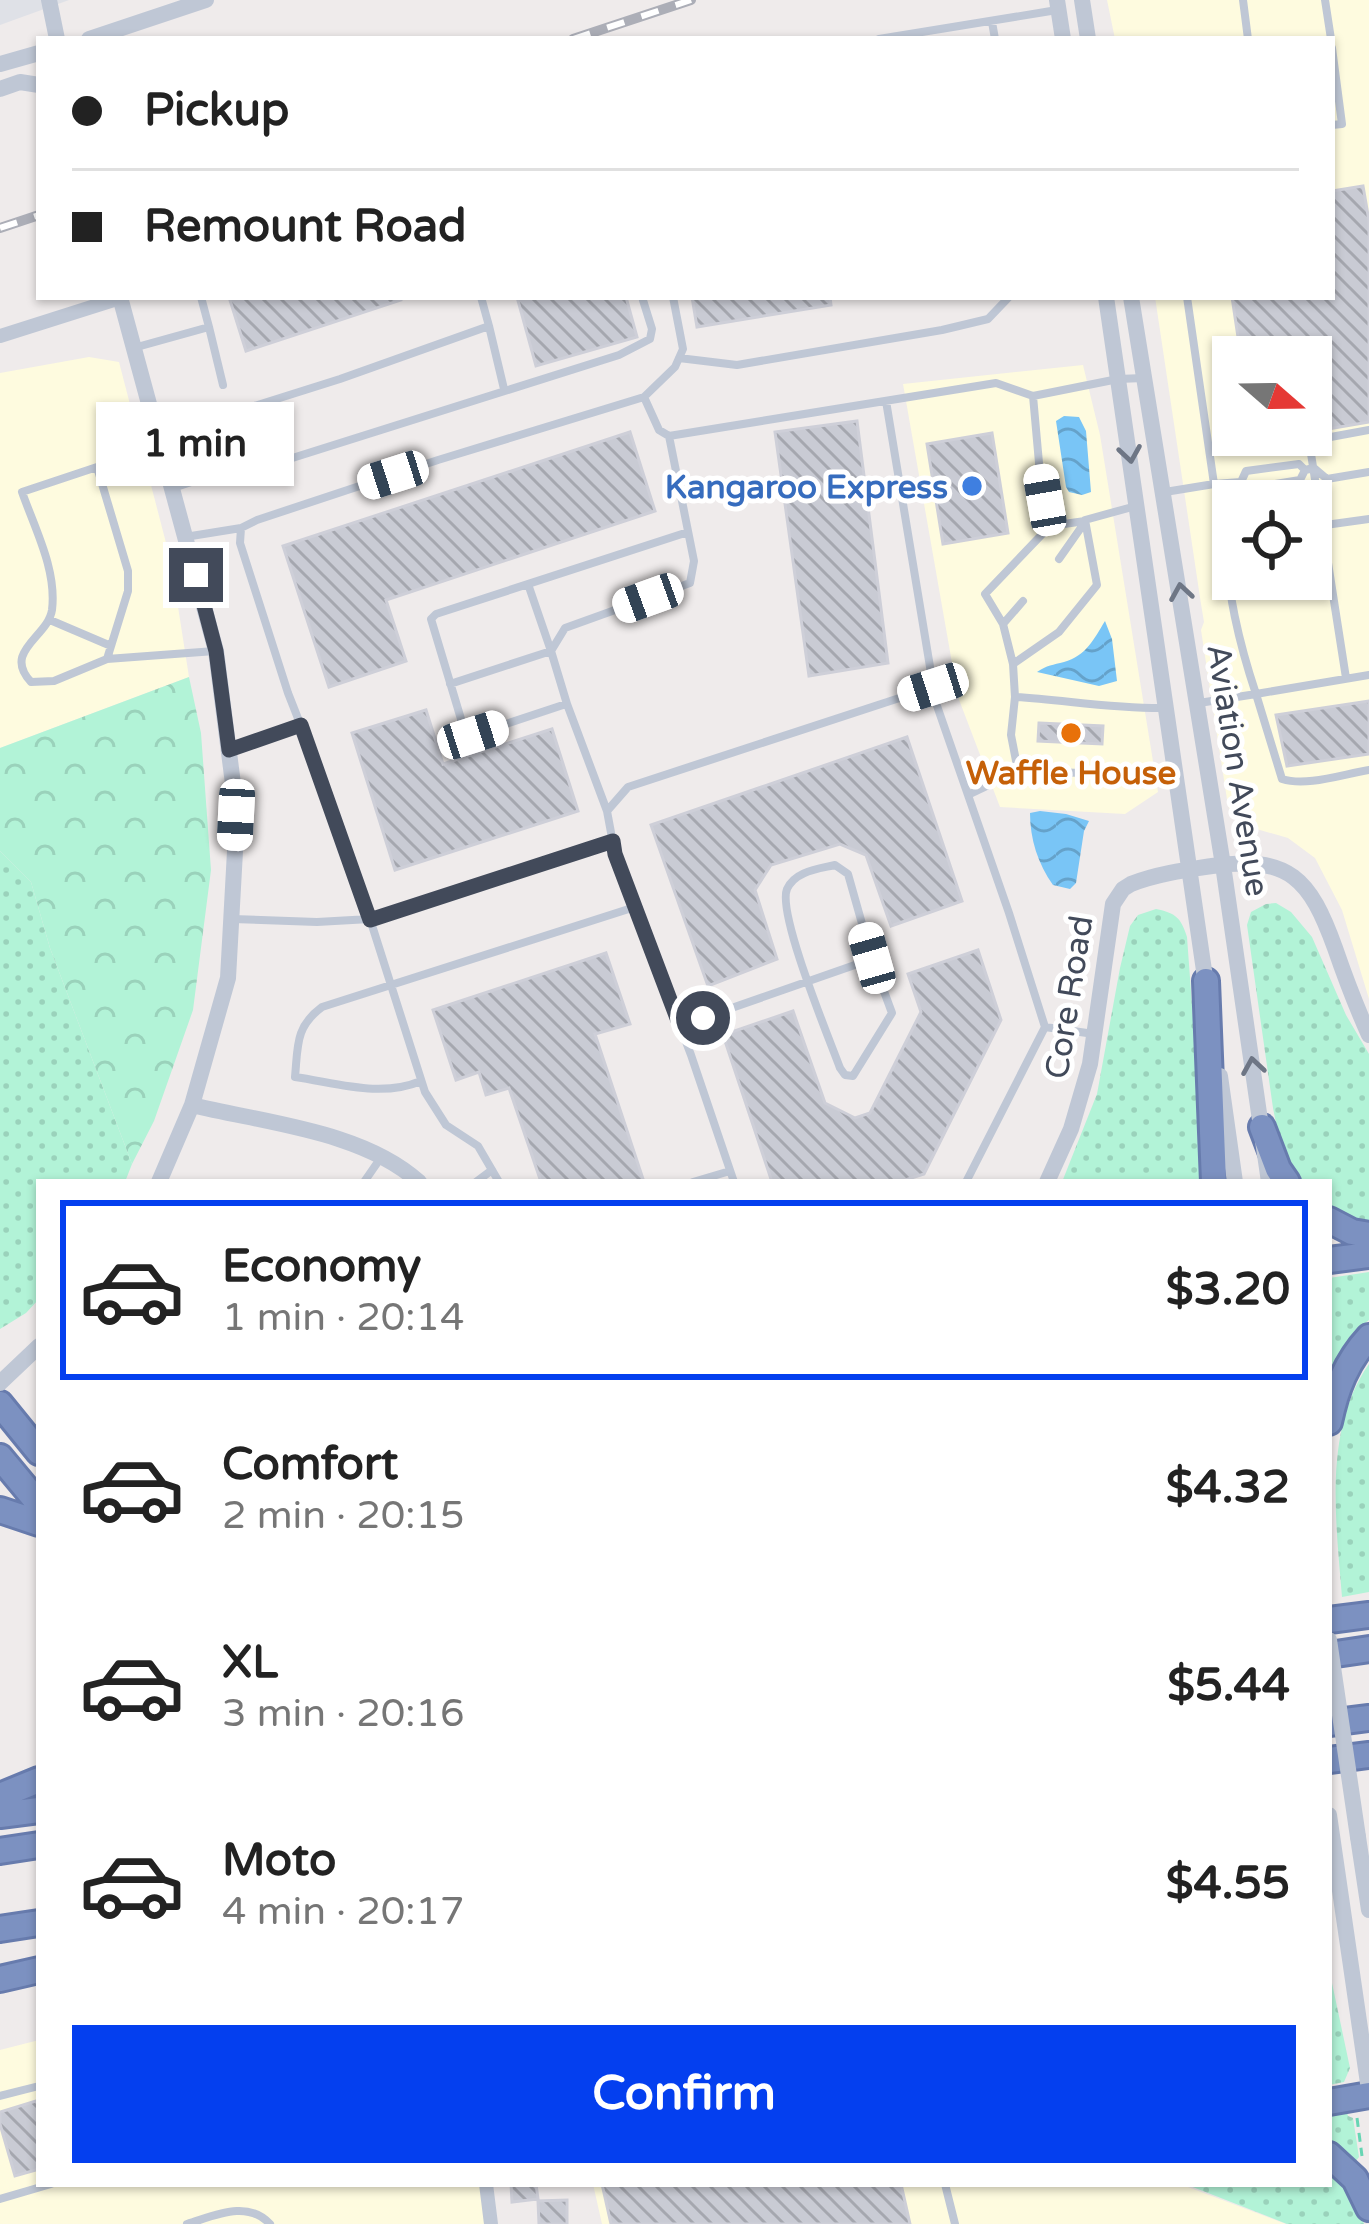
<!DOCTYPE html>
<html lang="en">
<head>
<meta charset="utf-8">
<style>
	body { margin:0; font-family:"Varela Round",sans-serif; background:#f6f6f6; color:#222; height:100vh; display:flex; flex-direction:column; font-size:45px; white-space:nowrap }
	* { box-sizing:border-box; margin:0 }
	p { font-size:39px; color:#767676 }
	.icon { flex:none; width:66px; height:66px; fill:none; stroke:currentColor; stroke-width:2; stroke-linecap:round; stroke-linejoin:round }
	.map { position:relative; flex:1; overflow:hidden }
	.sheet { position:absolute; left:36px; top:1179px; width:1296px; height:1008px; display:flex; flex-direction:column; background:#fff; border-radius:0px; box-shadow:0 3px 9px #0004 }
	.sheet>* { flex:none }
	.guide { position:absolute; left:36px; top:36px; width:1299px; height:264px; border-radius:0px; box-shadow:0 3px 9px #0004; display:grid; align-content:center; height:264px; padding:0 36px; background:#fff }
	.needle { width:78px; rotate:110deg }
	.fabs { position:absolute; left:1212px; top:336px; display:grid; gap:24px }
	.fabs a { display:grid; place-items:center; width:120px; height:120px; border-radius:0px; background:#fff; box-shadow:0 3px 9px #0004; font-size:60px }
	.end { position:absolute; width:54px; height:54px; margin:-27px; border:15px solid #424a5a; background:#fff; box-shadow:0 0 0 6px #fff }
	.from { border-radius:50% }
	.bubble { position:absolute; height:84px; border-radius:0px; background:#fff; box-shadow:0 3px 9px #0004; font-size:39px; font-weight:700; line-height:84px; text-align:center }
	.car { position:absolute; width:36px; height:72px; margin:-36px -18px; border-radius:15px; box-shadow:0 0 9px 3px #0007; background:linear-gradient(#fff 24%,#345 0 40%,#fff 0 76%,#345 0 86%,#fff 0) }
	.guide b { display:flex; align-items:center; gap:42px; height:114px; font-size:45px }
	.guide b+b { border-top:3px solid #e0e0e0 }
	.guide i { width:30px; height:30px; background:#222 }
	ul { padding:21px 0 0; list-style:none }
	li { display:flex; align-items:center; gap:36px; height:180px; margin:0 24px 18px; padding:0 12px; border:6px solid transparent; border-radius:0px }
	li div { flex:1 }
	li b { display:block; font-size:45px }
	li em { font-style:normal; font-weight:700 }
	li.current { border-color:#043fef }
	li>.icon { width:108px; height:108px; stroke-width:1.5 }
	.primary-button { display:flex; gap:24px; margin-top:auto; padding:24px 36px }
	.primary-button a { flex:1; height:138px; border-radius:0px; background:#043fef; color:#fff; font-size:48px; font-weight:700; line-height:138px; text-align:center }
	.map>svg:first-child { display:block }
</style>
</head>
<body>
<div class="map">
<svg width="1369" height="2224" viewBox="0 0 1369 2224">
	<defs>
		<pattern id="grass-dots" width="8" height="8" patternUnits="userSpaceOnUse" patternTransform="scale(3)"><rect width="8" height="8" fill="#b2f3d7"/><path d="M2 2h.1M6 6h.1" fill="none" stroke="#9ad2bb" stroke-width="1.8" stroke-linecap="round"/></pattern>
		<pattern id="forest-crowns" width="20" height="18" patternUnits="userSpaceOnUse" patternTransform="scale(3)"><rect width="20" height="18" fill="#b2f3d7"/><path d="M2 6a3 3 0 1 1 6 0M12 15a3 3 0 1 1 6 0" fill="none" stroke="#9ad2bb"/></pattern>
		<pattern id="water-waves" width="16" height="10" patternUnits="userSpaceOnUse" patternTransform="scale(3)"><rect width="16" height="10" fill="#79c5f6"/><path d="M0 5q4-4 8 0t8 0" fill="none" stroke="#65a2ca"/></pattern>
		<pattern id="building-back-hatch" width="6" height="6" patternUnits="userSpaceOnUse" patternTransform="scale(3)"><rect width="6" height="6" fill="#c9cbd4"/><path d="M-1 5l2 2M0 0l6 6M5-1l2 2" fill="none" stroke="#a5a7af"/></pattern>
	</defs>
	<rect width="100%" height="100%" fill="#efebeb"/>
	<path fill="#fefbdf" fill-rule="evenodd" d="M 1107,0 L 1369,0 L 1369,999 L 1342,910 L 1315,858 L 1288,838 L 1246,826 L 1236,818 L 1228,806 L 1201,630 L 1204,622 L 1201,604 L 1155,297 L 1332,297 L 1332,39 L 1115,39 ZM 1233,357 L 1311,357 L 1311,435 L 1233,435 ZM 1233,501 L 1311,501 L 1311,579 L 1233,579 Z
		M 89,357 L 119,362 L 171,562 L 189,677 L 0,748 L 0,373 Z
		M 1083,365 L 1100,435 L 1158,792 L 1125,814 L 1000,807 L 958,697 L 903,384 Z
		M 39,2040 L 39,2184 L 486,2184 L 491,2224 L 0,2224 L 0,2050 Z
		M 593,2184 L 1180,2184 L 1286,2224 L 602,2224 Z"/>
	<path fill="#dfe1e7" d="M 0,0 L 69,0 L 0,25 Z"/>
	<path fill="url(#grass-dots)" d="M 0,851 L 31,882 L 50,948 L 132,1164 L 125,1182 L 39,1182 L 39,1299 L 26,1313 L 0,1329 Z
		M 1276,903 L 1291,912 L 1312,937 L 1346,1015 L 1369,1054 L 1369,1221 L 1351,1217 L 1329,1205 L 1329,1182 L 1301,1182 L 1281,1148 L 1273,1108 L 1247,925 L 1251,912 L 1266,904 Z
		M 1156,909 C 1176,913 1181,918 1187,937 L 1205,1182 L 1062,1182 L 1097,1094 L 1120,968 L 1130,926 L 1138,915 Z
		M 1369,1272 L 1369,1320 L 1359,1328 L 1329,1374 L 1329,1278 Z
		M 1369,1364 L 1369,1592 L 1342,1597 C 1336,1522 1323,1429 1369,1364 Z
		M 1332,1983 L 1350,2068 L 1344,2082 L 1329,2085 L 1329,1984 Z
		M 1347,2112 L 1348,2116 L 1353,2118 L 1359,2157 L 1355,2162 L 1329,2139 L 1329,2115 Z
		M 1329,2172 L 1357,2200 L 1364,2224 L 1287,2224 L 1185,2184 L 1329,2184 Z"/>
	<path fill="url(#forest-crowns)" d="M 189,677 L 201,733 L 211,870 L 193,1010 L 154,1121 L 132,1164 L 50,948 L 31,882 L 0,851 L 0,748 Z"/>
	<path fill="url(#water-waves)" d="M 1064,416 L 1079,417 L 1086,431 L 1091,492 L 1082,495 L 1069,492 L 1066,487 L 1056,421 Z
		M 1105,621 L 1112,639 L 1117,681 L 1099,686 L 1037,672 C 1047,665 1053,665 1064,662 C 1086,656 1094,639 1105,621 Z
		M 1040,811 L 1066,814 L 1089,821 L 1084,831 L 1076,883 L 1070,889 L 1053,885 C 1038,864 1030,839 1030,813 Z"/>
	<path fill="url(#building-back-hatch)" stroke="#cecfd8" stroke-width="3" d="M 1363,186 L 1369,221 L 1369,422 L 1311,432 L 1311,357 L 1241,357 L 1232,297 L 1332,297 L 1332,191 Z
		M 229,297 L 401,297 L 401,300 L 246,351 Z
		M 517,297 L 626,297 L 637,337 L 536,366 Z
		M 692,297 L 830,297 L 831,305 L 697,327 Z
		M 857,421 L 888,663 L 809,676 L 775,432 Z
		M 630,432 L 655,511 L 386,600 L 406,661 L 329,687 L 283,546 Z
		M 992,433 L 1008,533 L 943,544 L 927,444 Z
		M 1369,701 L 1369,754 L 1287,766 L 1276,715 Z
		M 426,710 L 443,764 L 552,729 L 578,811 L 395,870 L 352,733 Z
		M 1039,723 L 1103,726 L 1102,744 L 1038,741 Z
		M 907,737 L 962,901 L 891,926 L 866,855 L 840,844 L 771,865 L 755,890 L 777,959 L 708,986 L 651,825 Z
		M 978,950 L 1001,1020 L 924,1174 L 899,1182 L 772,1182 L 723,1035 L 793,1011 L 825,1103 L 855,1118 L 870,1113 L 921,1012 L 908,974 Z
		M 606,953 L 630,1024 L 595,1034 L 644,1182 L 541,1182 L 509,1088 L 486,1095 L 479,1072 L 456,1080 L 433,1010 Z
		M 39,2100 L 39,2169 L 15,2176 L 0,2124 L 0,2112 Z
		M 511,2184 L 536,2184 L 538,2199 L 512,2202 Z
		M 602,2184 L 901,2184 L 910,2224 L 611,2224 Z
		M 567,2200 L 567,2224 L 539,2224 L 538,2201 Z"/>
	<g fill="none" stroke-linecap="round" stroke-linejoin="round">
		<defs>
			<path id="motorway" d="M 1206,981 L 1214,1182
				M 1262,1127 L 1278,1169 L 1287,1182
				M 1329,1220 L 1352,1232 L 1369,1235
				M 1329,1260 L 1369,1255
				M 0,1404 L 39,1452
				M 1329,1422 C 1336,1389 1346,1362 1369,1337
				M 0,1457 L 39,1504
				M 0,1510 L 39,1523
				M 1329,1620 L 1369,1615
				M 1329,1655 L 1369,1649
				M 1329,1723 L 1369,1718
				M 1329,1760 L 1369,1755
				M 0,1796 L 39,1780
				M 0,1815 L 39,1810
				M 0,1851 L 39,1845
				M 0,1929 L 39,1923
				M 0,1979 L 39,1970
				M 1329,2102 L 1369,2095
				M 1329,2155 L 1355,2179 L 1369,2208"/>
		</defs>
		<use href="#motorway" stroke="#677bad" stroke-width="30"/>
		<path stroke="#66d5b3" stroke-width="3" stroke-dasharray="9 6" stroke-linecap="butt" d="M 1357,2118 L 1362,2156"/>
		<path stroke="#bfc7d5" stroke-width="8" d="M 1243,0 L 1248,39
			M 1325,0 L 1331,39
			M 992,22 L 995,39
			M 879,39 L 1057,10
			M 1332,48 L 1342,124 L 1332,125
			M 489,326 L 504,389
			M 209,327 L 223,385
			M 137,347 L 209,327 L 201,297
			M 679,358 L 737,365 L 942,330 L 988,319 L 1009,297
			M 1033,396 L 1040,474 L 1050,526 L 1085,521
			M 886,401 L 936,703 L 1009,913 L 1045,1027 L 966,1182
			M 250,407 L 267,466
			M 159,436 L 340,379 L 489,326 L 481,297
			M 669,436 L 996,383 L 1033,396 L 1118,379 L 1144,378
			M 1265,447 L 1309,441
			M 1241,482 L 1246,471 L 1299,464 L 1305,470 L 1314,468 L 1327,479 L 1369,472
			M 1214,484 L 1241,482 L 1250,488 L 1300,480 L 1305,470
			M 173,488 L 216,474 L 267,466 L 619,355 L 650,339 L 652,329 L 642,297
			M 1165,492 L 1214,484 L 1187,297
			M 1311,527 L 1369,519
			M 185,537 L 241,528
			M 1059,559 L 1085,522
			M 50,620 L 111,646
			M 1003,624 L 1023,601
			M 107,659 L 128,591 L 128,571 L 97,467 L 22,492 C 35,529 57,570 52,610 C 48,637 2,651 31,682 L 54,681 L 107,659 L 215,651
			M 1013,664 L 1003,624 L 985,594 L 1050,526
			M 1369,675 L 1256,694 L 1282,779 C 1307,787 1343,774 1369,770
			M 1346,678 L 1309,441 L 1369,430
			M 450,684 L 551,651 L 528,584
			M 1015,697 L 1013,664 L 1059,632 L 1097,585 L 1085,520 L 1136,506
			M 1199,703 L 1256,694 C 1245,661 1218,571 1233,541
			M 566,704 L 473,735 L 464,729 L 431,619 L 436,614 L 688,532
			M 229,750 L 301,725
			M 1018,771 L 1116,774
			M 968,795 L 1018,771 L 1011,735 L 1015,697 C 1065,700 1115,709 1166,708
			M 607,811 L 567,704 L 551,651 L 565,628 L 690,583 L 694,561 L 669,436 L 659,430 L 644,397
			M 835,865 L 848,874 L 872,959 L 892,1013 L 853,1076 L 845,1075 L 840,1068 C 829,1038 777,913 787,889 C 795,871 818,869 835,865 Z
			M 232,919 L 317,922 L 370,919 L 613,841
			M 680,1026 L 872,959
			M 1045,1027 L 1094,1034
			M 421,1081 C 381,1098 337,1083 295,1077 C 298,1046 295,1027 322,1007 L 635,907
			M 364,1182 L 382,1156
			M 476,1182 L 492,1170
			M 499,1182 L 478,1146 L 446,1125 L 425,1092 L 370,919 L 327,792 L 288,693 L 240,543 L 241,528 L 257,520 L 438,460 L 644,397 L 675,367 L 683,349 L 673,297
			M 693,1182 L 730,1171
			M 734,1182 L 691,1055 L 615,854 L 607,811 L 628,787 L 933,687
			M 0,2096 L 39,2086
			M 945,2184 L 955,2224
			M 0,2199 L 51,2184
			M 187,2224 C 214,2216 247,2199 270,2224"/>
		<path stroke="#bfc7d5" stroke-width="14" d="M 0,336 L 120,298
			M 486,2184 L 491,2224"/>
		<path stroke="#bfc7d5" stroke-width="16" d="M 49,0 L 57,39
			M 1057,0 L 1063,39
			M 1082,0 L 1088,39
			M 89,39 L 206,0
			M 0,64 L 39,53
			M 0,89 L 20,82 L 39,85
			M 120,297 L 216,651 L 237,815 L 228,978 L 192,1105 L 159,1182
			M 1106,297 L 1207,991
			M 1131,297 L 1223,865 L 1269,1182
			M 1220,1076 L 1235,1182
			M 192,1105 C 265,1123 363,1131 419,1182
			M 1047,1182 L 1071,1129 L 1090,1064 L 1113,904 L 1123,889 L 1131,884 C 1156,874 1185,870 1212,866 C 1290,855 1310,879 1335,948 C 1345,977 1356,1006 1369,1035
			M 0,1383 L 39,1346
			M 1329,1815 L 1369,2090
			M 1358,1837 L 1369,1910"/>
		<use href="#motorway" stroke="#7c91c1" stroke-width="24"/>
		<defs>
			<path id="rail" d="M 573,39 L 691,0
				M 0,228 L 39,215"/>
		</defs>
		<use href="#rail" stroke="#acaeb7" stroke-width="10"/>
		<use href="#rail" stroke="#fff" stroke-width="6" stroke-dasharray="18" stroke-linecap="butt"/>
		<path stroke="#bfc7d5" stroke-width="16" d="M 1329,1640 L 1358,1837"/>
	</g>
	<defs><path id="oneway-chevron" d="M-2-3.5L2.5 0L-2 3.5" fill="none" stroke-width="1.6" stroke-linecap="round" stroke-linejoin="round" transform="scale(3)"/></defs>
	<g stroke="#6e7685">
		<use href="#oneway-chevron" transform="translate(1130 454) rotate(81)"/>
		<use href="#oneway-chevron" transform="translate(1181 592) rotate(-99)"/>
		<use href="#oneway-chevron" transform="translate(1253 1066) rotate(-99)"/>
	</g>
	<g fill="none" stroke-linecap="round" stroke-linejoin="round">
		<path stroke="#424a5a" stroke-width="15" d="M 196,575 L 216,651 L 229,750 L 301,725 L 370,920 L 613,841 L 615,854 L 680,1026 L 703,1018"/>
	</g>
	<circle fill="#3f7fe0" stroke="#fff" stroke-width="4.5" cx="972" cy="486" r="12"/>
	<circle fill="#e8710a" stroke="#fff" stroke-width="4.5" cx="1071" cy="733" r="12"/>
	<g text-anchor="middle" stroke-width="10" stroke-linejoin="round" paint-order="stroke">
		<g font-size="33" font-weight="bold" fill="#366cbe" stroke="#fff" text-anchor="end">
			<text x="948" y="498">Kangaroo Express</text>
		</g>
		<g font-size="33" fill="#424a5a" stroke="#fff">
			<text transform="translate(1239 770) rotate(81)" y="12">Aviation Avenue</text>
			<text transform="translate(1068 997) rotate(-81)" y="12">Core Road</text>
		</g>
		<g font-size="33" font-weight="bold" fill="#c56008" stroke="#fff">
			<text x="1071" y="784">Waffle House</text>
		</g>
	</g>
</svg>
<div class="fabs">
<a><svg class="needle" viewBox="-14 -14 28 28"><path d="M0-13l5 13h-10z" fill="#e53935"/><path d="M0 13l5-13h-10z" fill="#767676"/></svg></a>
<a><svg class="icon" aria-label="locate" viewBox="0 0 24 24"><circle cx="12" cy="12" r="6"/><path d="M12 2v4M12 18v4M2 12h4M18 12h4"/></svg></a>
</div>
<i class="end from" style="left:703px;top:1018px"></i>
<i class="end" style="left:196px;top:575px"></i>
<div class="bubble" style="left:96px;top:402px;width:198px">1 min</div>
<i class="car" style="left:393px;top:475px;rotate:252deg"></i>
<i class="car" style="left:1045px;top:500px;rotate:350deg"></i>
<i class="car" style="left:648px;top:598px;rotate:250deg"></i>
<i class="car" style="left:933px;top:687px;rotate:252deg"></i>
<i class="car" style="left:473px;top:735px;rotate:72deg"></i>
<i class="car" style="left:236px;top:815px;rotate:183deg"></i>
<i class="car" style="left:872px;top:958px;rotate:344deg"></i>
<div class="guide">
<b><i class="from"></i>Pickup</b>
<b><i></i>Remount Road</b>
</div>
<section class="sheet">
<ul>
<li class="current"><svg class="icon" aria-label="car" viewBox="0 0 24 24"><path d="M5 17H2v-5l4-1 3-4h7l3 4 3 1v5h-3M9 17h6M6 11h13"/><circle cx="7" cy="17" r="2"/><circle cx="17" cy="17" r="2"/></svg><div><b>Economy</b><p>1 min · 20:14</p></div><em>$3.20</em></li>
<li><svg class="icon" aria-label="car" viewBox="0 0 24 24"><path d="M5 17H2v-5l4-1 3-4h7l3 4 3 1v5h-3M9 17h6M6 11h13"/><circle cx="7" cy="17" r="2"/><circle cx="17" cy="17" r="2"/></svg><div><b>Comfort</b><p>2 min · 20:15</p></div><em>$4.32</em></li>
<li><svg class="icon" aria-label="car" viewBox="0 0 24 24"><path d="M5 17H2v-5l4-1 3-4h7l3 4 3 1v5h-3M9 17h6M6 11h13"/><circle cx="7" cy="17" r="2"/><circle cx="17" cy="17" r="2"/></svg><div><b>XL</b><p>3 min · 20:16</p></div><em>$5.44</em></li>
<li><svg class="icon" aria-label="car" viewBox="0 0 24 24"><path d="M5 17H2v-5l4-1 3-4h7l3 4 3 1v5h-3M9 17h6M6 11h13"/><circle cx="7" cy="17" r="2"/><circle cx="17" cy="17" r="2"/></svg><div><b>Moto</b><p>4 min · 20:17</p></div><em>$4.55</em></li>
</ul>
<div class="primary-button"><a>Confirm</a></div>
</section>
</div>
</body>
</html>
